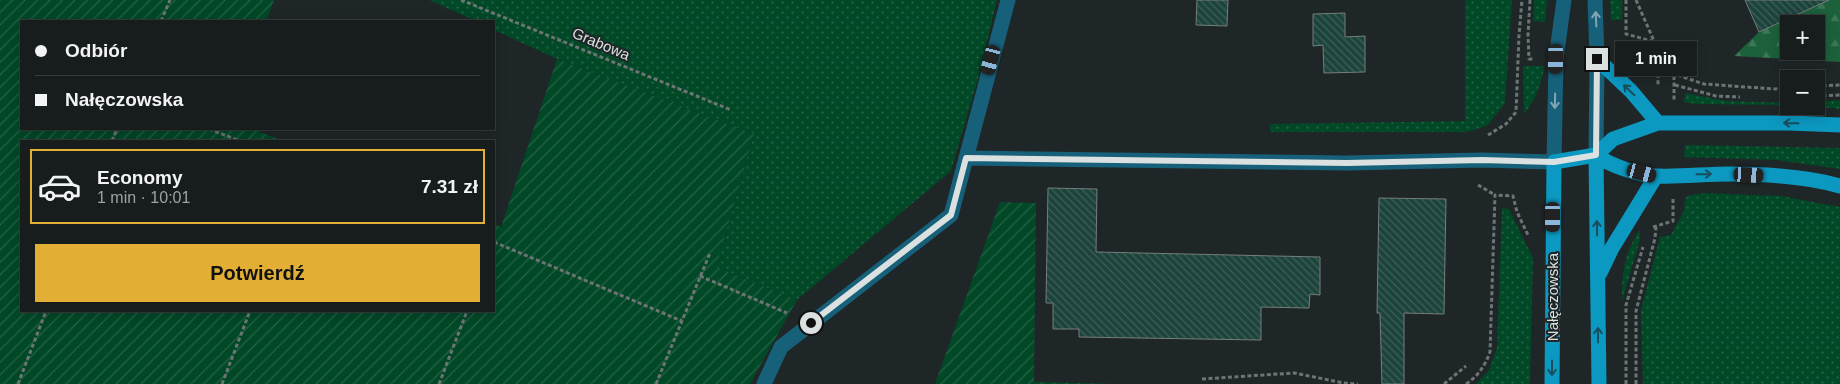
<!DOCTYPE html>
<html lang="pl">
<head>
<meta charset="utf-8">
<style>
	body { margin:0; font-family:Helvetica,sans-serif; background:#202526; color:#f1f3f6; height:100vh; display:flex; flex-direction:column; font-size:19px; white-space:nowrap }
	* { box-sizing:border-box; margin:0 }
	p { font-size:16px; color:#9ea1a4 }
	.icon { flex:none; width:28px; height:28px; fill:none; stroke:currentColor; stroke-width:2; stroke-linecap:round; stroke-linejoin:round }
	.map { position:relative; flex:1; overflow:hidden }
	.details { position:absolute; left:20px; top:140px; width:475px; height:172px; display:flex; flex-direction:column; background:#171c1d; border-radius:0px; box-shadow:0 2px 12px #0003,0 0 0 1px #363a3b }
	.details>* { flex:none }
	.hud { position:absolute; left:20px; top:20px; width:475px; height:110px; border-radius:0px; box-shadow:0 2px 12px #0003,0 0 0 1px #363a3b; display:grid; align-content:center; height:110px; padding:0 15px; background:#171c1d }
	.tools { position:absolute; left:1780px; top:15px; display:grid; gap:10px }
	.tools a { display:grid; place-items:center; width:45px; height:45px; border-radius:0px; background:#171c1d; box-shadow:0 2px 12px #0003,0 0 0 1px #363a3b; font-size:25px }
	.end { position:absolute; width:22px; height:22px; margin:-11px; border:6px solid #dbe0e0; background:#111; box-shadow:0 0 0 2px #111 }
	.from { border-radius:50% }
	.bubble { position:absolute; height:35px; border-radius:0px; background:#171c1d; box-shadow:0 2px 12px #0003,0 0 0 1px #363a3b; font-size:16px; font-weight:800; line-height:35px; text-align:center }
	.car { position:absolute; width:15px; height:30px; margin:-15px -8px; border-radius:6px; box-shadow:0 0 4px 1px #0007; background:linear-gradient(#222 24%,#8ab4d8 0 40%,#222 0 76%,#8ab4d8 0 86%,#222 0) }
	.hud b { display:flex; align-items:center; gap:18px; height:48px; font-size:19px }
	.hud b+b { border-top:1px solid #363a3b }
	.hud i { width:12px; height:12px; background:#f1f3f6 }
	ul { padding:9px 0 0; list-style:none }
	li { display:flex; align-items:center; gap:15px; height:75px; margin:0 10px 8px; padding:0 5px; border:2px solid transparent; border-radius:0px }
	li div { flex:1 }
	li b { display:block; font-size:19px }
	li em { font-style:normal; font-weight:800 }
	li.on { border-color:#e2af34 }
	li>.icon { width:45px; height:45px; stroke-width:1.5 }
	.action { display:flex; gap:10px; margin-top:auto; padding:10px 15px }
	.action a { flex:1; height:58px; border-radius:0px; background:#e2af34; color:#111; font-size:20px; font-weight:800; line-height:58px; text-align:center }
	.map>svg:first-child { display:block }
</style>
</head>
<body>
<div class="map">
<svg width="1840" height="384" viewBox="0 0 1840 384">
	<defs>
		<pattern id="grass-dots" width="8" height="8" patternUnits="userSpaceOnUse" patternTransform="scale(1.25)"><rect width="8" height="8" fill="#014827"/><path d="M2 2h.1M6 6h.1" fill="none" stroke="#256246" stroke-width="1.8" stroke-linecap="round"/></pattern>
		<pattern id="forest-firs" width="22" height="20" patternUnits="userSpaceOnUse" patternTransform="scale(1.25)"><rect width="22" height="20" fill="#1c613c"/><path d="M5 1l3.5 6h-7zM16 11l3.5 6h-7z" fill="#3c7758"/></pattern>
		<pattern id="garden-furrows" width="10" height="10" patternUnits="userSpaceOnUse" patternTransform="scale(1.25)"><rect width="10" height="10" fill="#014827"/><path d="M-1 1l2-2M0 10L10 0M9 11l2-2" fill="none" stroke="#256246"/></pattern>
		<pattern id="building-back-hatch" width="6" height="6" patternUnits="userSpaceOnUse" patternTransform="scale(1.25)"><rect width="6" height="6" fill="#1d443c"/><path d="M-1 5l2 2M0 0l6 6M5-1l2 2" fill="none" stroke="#3d5f58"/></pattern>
	</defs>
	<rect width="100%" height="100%" fill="#1f2627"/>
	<path fill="url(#grass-dots)" d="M 429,0 L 997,0 L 979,75 L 951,171 L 797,300 L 716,267 L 754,134 L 557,59 L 494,30 L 494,21 L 476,21 Z
		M 1465,0 L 1512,0 L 1505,103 L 1487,126 L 1466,132 L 1270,132 L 1270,124 L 1465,121 Z
		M 1534,0 L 1547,0 L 1545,22 L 1533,21 Z
		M 1610,0 L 1622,0 L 1622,20 L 1611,20 Z
		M 1523,66 L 1544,66 C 1542,85 1535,100 1524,114 Z
		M 1685,93 L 1726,101 L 1789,103 L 1789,105 L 1696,104 L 1684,102 Z
		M 1840,100 L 1840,109 L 1814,106 L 1816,106 L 1816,102 Z
		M 1685,145 L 1840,148 L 1840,169 L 1777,160 L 1684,157 Z
		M 1704,193 L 1781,196 L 1840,207 L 1840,384 L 1643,384 L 1641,310 L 1660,237 L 1671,235 L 1684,211 L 1685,198 L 1690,195 Z
		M 1502,208 L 1509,209 L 1533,258 L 1530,384 L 1476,384 L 1489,370 L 1497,348 Z
		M 1640,229 L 1640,239 L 1622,301 C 1622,272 1624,254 1640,229 Z"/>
	<path fill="url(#forest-firs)" fill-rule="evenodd" d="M 1813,0 L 1840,0 L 1840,62 L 1734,56 L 1759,32 L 1807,10 ZM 1789,24 L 1816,24 L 1816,51 L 1789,51 Z"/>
	<path fill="url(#garden-furrows)" d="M 0,0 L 274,0 L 266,21 L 21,21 L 21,129 L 252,129 L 284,141 L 21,141 L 21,311 L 494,311 L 494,224 L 501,227 L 557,59 L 754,134 L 716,267 L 797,300 L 750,384 L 0,384 Z
		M 1000,202 L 1036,203 L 1034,382 L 1117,384 L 935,384 Z"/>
	<path fill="url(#building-back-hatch)" stroke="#757e7c" d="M 1197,0 L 1228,0 L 1227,26 L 1196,25 Z
		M 1745,0 L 1829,0 L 1759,32 Z
		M 1345,13 L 1345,37 L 1365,36 L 1365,72 L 1324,73 L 1323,45 L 1313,46 L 1313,14 Z
		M 1048,188 L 1097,189 L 1096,252 L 1320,257 L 1320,295 L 1310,294 L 1309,308 L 1261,307 L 1261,340 L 1079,337 L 1079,329 L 1053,329 L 1053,303 L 1046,303 Z
		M 1379,198 L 1446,199 L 1444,314 L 1404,313 L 1404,384 L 1382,384 L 1380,313 L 1377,313 Z"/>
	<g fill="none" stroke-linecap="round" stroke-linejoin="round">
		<path stroke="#6d7474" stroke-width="3" stroke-dasharray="4 2.5" stroke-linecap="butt" d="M 461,0 L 731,110
			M 1530,0 L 1528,35 L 1529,59 L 1534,59
			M 1626,0 L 1626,34 L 1666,45 L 1677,59 L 1674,73 L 1674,100
			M 1636,0 L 1654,41 L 1658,59 L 1658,86
			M 161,21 L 170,0
			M 1633,59 L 1658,59
			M 1659,69 L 1704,84 L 1774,89 L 1789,88
			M 1675,85 L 1716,96 L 1740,97
			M 1816,86 L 1840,85
			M 1816,96 L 1840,95
			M 209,129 L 240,141
			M 1488,135 L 1506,124 L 1516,112 L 1519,35 L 1522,0
			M 112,141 L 117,129
			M 1478,185 L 1495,195
			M 1653,227 L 1673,221 L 1673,198
			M 494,242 L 682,321
			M 700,276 L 787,313
			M 1202,379 L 1294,373 L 1344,383 L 1358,384
			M 18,384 L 46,311
			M 222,384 L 250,311
			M 439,384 L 467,311
			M 656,384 L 710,253
			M 1444,384 L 1466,366
			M 1466,384 C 1478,376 1485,366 1490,352 L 1495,195 L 1513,196 L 1517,212 L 1528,235
			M 1626,384 L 1626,305 L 1643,247
			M 1636,384 L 1636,311 L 1655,238 L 1656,227"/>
		<path stroke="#176079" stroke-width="15" d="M 1595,0 L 1597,59 L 1596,155
			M 966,158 L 1347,163 L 1482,160 L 1554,162 L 1556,59 L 1564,0
			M 764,384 L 781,347 L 951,215 L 1008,0"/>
		<path stroke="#0b98c1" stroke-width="15" d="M 1597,59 L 1631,91 L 1658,123
			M 1596,155 C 1609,165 1640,176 1657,176 C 1680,177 1706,174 1730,174 C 1766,174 1805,176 1840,186
			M 1596,155 L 1599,384
			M 1600,273 L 1612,248 L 1656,176
			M 1552,384 L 1554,162 L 1596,155 L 1613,139 L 1658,123 L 1789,123 L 1840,125"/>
	</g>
	<defs><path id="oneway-shaft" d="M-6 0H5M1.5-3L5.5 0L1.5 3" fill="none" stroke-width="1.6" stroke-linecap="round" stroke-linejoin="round" transform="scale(1.25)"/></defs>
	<g stroke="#83a6b2">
		<use href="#oneway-shaft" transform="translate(1596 19) rotate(-93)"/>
		<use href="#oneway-shaft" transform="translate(1555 101) rotate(91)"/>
	</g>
	<g stroke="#184e5d">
		<use href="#oneway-shaft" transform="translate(1629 90) rotate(-136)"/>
		<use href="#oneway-shaft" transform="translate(1791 123) rotate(-179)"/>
		<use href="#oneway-shaft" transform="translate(1704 174) rotate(-1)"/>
		<use href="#oneway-shaft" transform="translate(1597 228) rotate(-91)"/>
		<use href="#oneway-shaft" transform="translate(1598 335) rotate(-90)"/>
		<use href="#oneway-shaft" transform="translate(1552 368) rotate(90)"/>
	</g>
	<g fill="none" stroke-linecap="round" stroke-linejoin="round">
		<path stroke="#dbe0e0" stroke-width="6" d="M 811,323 L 951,215 L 966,158 L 1347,163 L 1482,160 L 1554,162 L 1596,155 L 1597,59"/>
	</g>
	<g text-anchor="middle" stroke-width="4" stroke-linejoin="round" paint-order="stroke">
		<g font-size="15" fill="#dbe0e0" stroke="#1f2627">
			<text transform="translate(601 44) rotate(23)" y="5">Grabowa</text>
			<text transform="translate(1553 297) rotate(-90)" y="5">Nałęczowska</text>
		</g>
	</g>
</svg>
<div class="tools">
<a>+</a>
<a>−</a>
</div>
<i class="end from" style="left:811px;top:323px"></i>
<i class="end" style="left:1597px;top:59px"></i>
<div class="bubble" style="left:1615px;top:41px;width:82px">1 min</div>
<i class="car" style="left:1556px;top:59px;rotate:181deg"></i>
<i class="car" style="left:991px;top:60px;rotate:195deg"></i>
<i class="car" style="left:1642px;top:173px;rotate:105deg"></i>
<i class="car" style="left:1749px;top:175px;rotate:93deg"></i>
<i class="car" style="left:1553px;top:217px;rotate:180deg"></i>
<div class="hud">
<b><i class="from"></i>Odbiór</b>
<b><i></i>Nałęczowska</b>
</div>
<section class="details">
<ul>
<li class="on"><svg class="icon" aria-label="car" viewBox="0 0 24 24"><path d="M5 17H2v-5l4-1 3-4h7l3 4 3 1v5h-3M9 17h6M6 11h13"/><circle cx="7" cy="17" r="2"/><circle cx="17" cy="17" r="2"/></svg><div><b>Economy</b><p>1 min · 10:01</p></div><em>7.31 zł</em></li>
</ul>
<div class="action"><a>Potwierdź</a></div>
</section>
</div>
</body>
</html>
